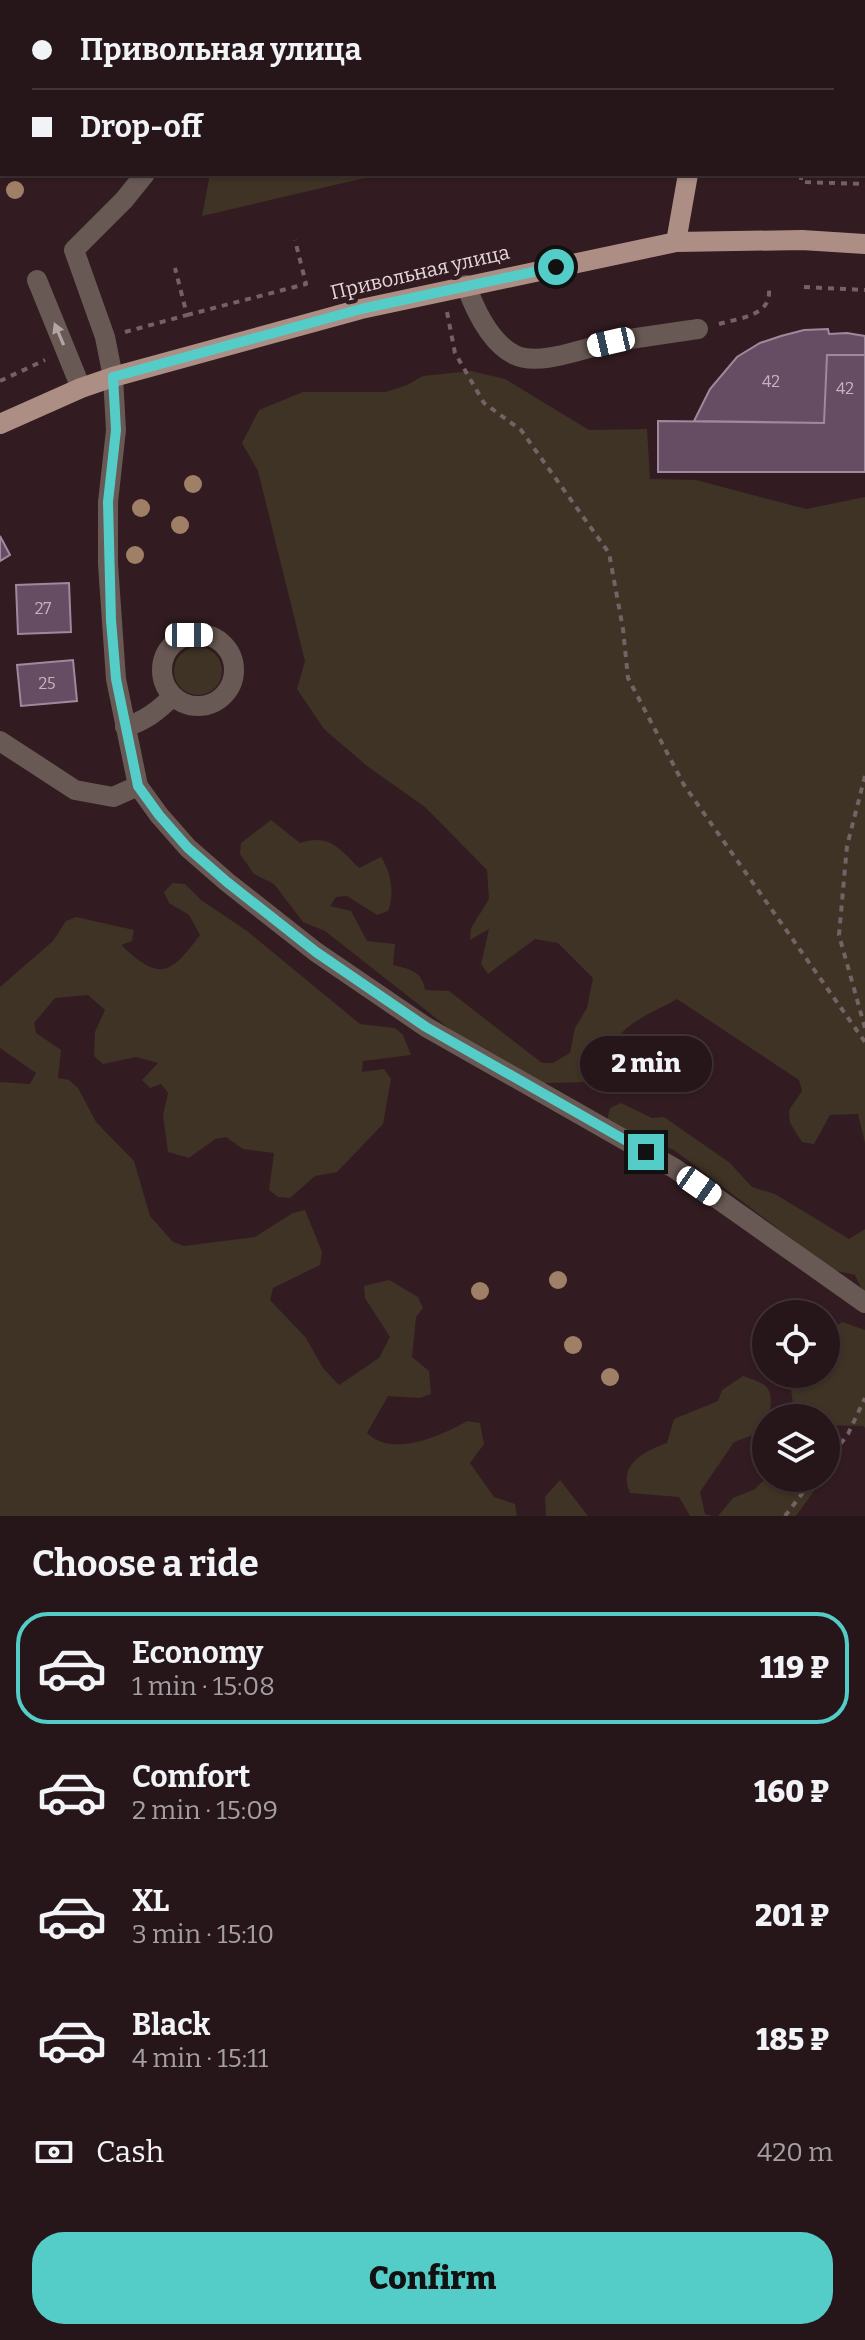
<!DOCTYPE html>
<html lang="en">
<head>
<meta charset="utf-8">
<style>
	body { margin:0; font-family:Bitter,serif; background:#2e1e22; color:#f1f3f6; height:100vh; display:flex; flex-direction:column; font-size:30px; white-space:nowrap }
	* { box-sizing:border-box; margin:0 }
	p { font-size:26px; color:#a49fa2 }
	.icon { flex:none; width:44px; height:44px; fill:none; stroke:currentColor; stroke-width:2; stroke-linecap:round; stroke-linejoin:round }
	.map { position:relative; height:1516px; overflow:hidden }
	.details { display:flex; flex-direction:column; background:#261519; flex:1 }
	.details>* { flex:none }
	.top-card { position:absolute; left:0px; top:0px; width:866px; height:176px; box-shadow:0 2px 6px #0004,0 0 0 2px #423438; display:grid; align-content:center; height:176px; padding:0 32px; background:#261519 }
	.tools { position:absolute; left:752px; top:1300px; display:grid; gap:16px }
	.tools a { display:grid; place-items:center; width:88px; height:88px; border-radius:50%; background:#261519; box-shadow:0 2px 6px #0004,0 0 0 2px #423438; font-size:40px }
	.end { position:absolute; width:36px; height:36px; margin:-18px; border:10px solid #54cdc8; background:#111; box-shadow:0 0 0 4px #111 }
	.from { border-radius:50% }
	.bubble { position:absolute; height:56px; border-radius:28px; background:#261519; box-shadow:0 2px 6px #0004,0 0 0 2px #423438; font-size:26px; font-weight:800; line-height:56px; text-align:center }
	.car { position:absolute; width:24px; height:48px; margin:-24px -12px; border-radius:10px; box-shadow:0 0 6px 2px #0007; background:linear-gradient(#fff 24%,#345 0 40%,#fff 0 76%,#345 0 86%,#fff 0) }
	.top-card b { display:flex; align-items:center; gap:28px; height:76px; font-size:30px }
	.top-card b+b { border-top:2px solid #423438 }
	.top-card i { width:20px; height:20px; background:#f1f3f6 }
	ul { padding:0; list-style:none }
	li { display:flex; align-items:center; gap:24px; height:112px; margin:0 16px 12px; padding:0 16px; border:4px solid transparent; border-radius:32px }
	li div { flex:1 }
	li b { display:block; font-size:30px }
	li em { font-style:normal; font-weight:800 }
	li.on { border-color:#54cdc8 }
	li>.icon { width:72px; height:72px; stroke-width:1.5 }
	h2 { padding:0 32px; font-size:36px; line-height:96px }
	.pay { display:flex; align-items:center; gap:20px; height:88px; padding:0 32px; font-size:30px }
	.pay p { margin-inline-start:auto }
	.action { display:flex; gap:16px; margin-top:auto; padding:16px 32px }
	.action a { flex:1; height:92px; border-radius:32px; background:#54cdc8; color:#111; font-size:32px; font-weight:800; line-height:92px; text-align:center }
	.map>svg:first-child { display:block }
</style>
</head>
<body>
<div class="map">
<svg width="865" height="1516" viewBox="0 0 865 1516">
	<rect width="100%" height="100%" fill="#321c21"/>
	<path fill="#3e3324" d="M 244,0 L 478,0 L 478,2 L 244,2 Z
		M 210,174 L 382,174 L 202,216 Z
		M 471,371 L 505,379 L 589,430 L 647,429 L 650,479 L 696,480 L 806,509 L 865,497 L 865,1143 L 858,1114 L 830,1115 L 814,1144 L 802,1142 L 790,1123 L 789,1110 L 802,1091 L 799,1080 L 677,999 C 662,1008 632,1020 622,1033 C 609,1048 606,1068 592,1082 L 542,1083 L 460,1037 L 325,931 L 303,922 L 274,884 L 254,874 L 240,854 L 241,843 L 271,820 L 300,843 C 329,833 341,850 359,868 L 381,857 C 391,872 395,895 388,911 L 377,915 L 347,896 L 336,897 L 330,906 L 351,911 L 367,941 L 395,944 L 393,965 C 410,969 422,971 425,990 L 449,991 L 542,1063 L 553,1063 L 570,1053 L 575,1028 L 587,1008 L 593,978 L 558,943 L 535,939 L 488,974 L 481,964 L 489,929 L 470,940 L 471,928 L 489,899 L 487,870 L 425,807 L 367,766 L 324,729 L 297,689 L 305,661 L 258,471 L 242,443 L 259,410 L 303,392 L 386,392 L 407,385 L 423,376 Z
		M174 671a24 24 0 1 1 48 0a24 24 0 1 1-48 0Z
		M 173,883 L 185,884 L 201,900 L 247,931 L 360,1024 L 395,1028 L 403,1035 L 411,1055 L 363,1061 L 362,1072 L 384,1069 L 391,1079 L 383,1124 L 337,1172 L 315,1176 L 290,1198 L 278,1197 L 269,1190 L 274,1153 L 243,1149 L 226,1137 L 215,1139 L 189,1158 L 168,1152 L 163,1115 L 168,1093 L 161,1084 L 150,1088 L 142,1080 L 158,1063 L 136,1057 L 103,1064 L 94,1056 L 95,1032 L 105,1010 L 88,995 L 55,998 L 34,1023 L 36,1033 L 61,1050 L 58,1078 L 69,1080 L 78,1088 L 96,1122 L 134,1161 L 150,1216 L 173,1242 L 184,1246 L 255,1237 L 293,1213 L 305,1210 L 322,1252 L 320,1265 L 273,1288 L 270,1300 L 306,1338 L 323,1368 L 339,1385 L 379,1358 L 390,1337 L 365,1298 L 364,1286 L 389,1280 L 418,1297 L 423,1308 L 416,1317 L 412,1357 L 429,1371 L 431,1394 L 420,1398 L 388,1396 L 367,1433 C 392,1458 441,1436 467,1421 L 480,1423 L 484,1444 L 470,1463 L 494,1497 L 515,1504 L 517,1516 L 0,1516 L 0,1082 L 30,1084 L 36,1073 L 0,1048 L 0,987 L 53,941 L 66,921 L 76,917 L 134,930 L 132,941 L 121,945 C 160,982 170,975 200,935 L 189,915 L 169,903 L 164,892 Z
		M 621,1103 L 652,1118 L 664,1117 L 730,1163 L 752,1187 L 775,1194 L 849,1239 L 865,1229 L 865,1296 L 855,1275 L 833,1270 L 674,1150 L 615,1129 L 607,1120 L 610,1108 Z
		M 842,1322 L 865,1330 L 865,1428 L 863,1426 L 826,1425 L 826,1418 L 804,1418 L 794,1412 L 791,1389 L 796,1376 L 826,1374 L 826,1333 Z
		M 743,1376 C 772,1386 772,1387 770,1417 L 766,1418 L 766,1422 L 756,1434 L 734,1442 L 700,1492 L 705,1514 L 712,1516 L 690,1516 L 679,1497 L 630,1493 C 617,1464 645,1451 667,1443 L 674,1419 L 718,1401 L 722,1390 Z
		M 766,1478 L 820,1478 L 816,1488 L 796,1516 L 718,1516 L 733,1498 L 755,1489 Z
		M 560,1480 L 588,1516 L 546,1516 L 545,1497 Z"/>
	<path fill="#664d64" stroke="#9e8a9c" stroke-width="2" d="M 0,16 L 2,18 L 2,103 L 0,103 Z
		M 828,329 L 829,334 L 847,333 L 865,336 L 865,355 L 827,355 L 824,423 L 694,421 L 710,389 L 737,357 L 760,343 L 781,336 L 804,330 Z
		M 827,355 L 865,355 L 865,472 L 658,472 L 658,421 L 824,423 Z
		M 0,536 L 10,555 L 0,561 Z
		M 69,583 L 71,632 L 18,634 L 16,585 Z
		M 73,660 L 77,701 L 21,706 L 17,665 Z"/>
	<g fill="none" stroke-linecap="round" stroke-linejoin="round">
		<path stroke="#766266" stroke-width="4" stroke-dasharray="6 6" stroke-linecap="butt" d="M 566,0 L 566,2
			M 609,0 L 609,2
			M 795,0 L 795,2
			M 864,156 L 865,156
			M 801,174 L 801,182 L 865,184
			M 804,287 L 865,290
			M 447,312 L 455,353 L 484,403 L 521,430 L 609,553 L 623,629 L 628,678 L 684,785 L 865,1042
			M 187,315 L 306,284 L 295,240
			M 719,324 C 739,318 771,316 769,290
			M 125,332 L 187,315 L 175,268
			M 0,381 L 45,360
			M 865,776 L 847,846 L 839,935 L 865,1028
			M 826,1463 L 848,1434 L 865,1398
			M 785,1516 L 814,1478"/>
		<path stroke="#685954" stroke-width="20" d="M 198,2 L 198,0
			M 145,174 L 124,200 L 74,250 L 105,337 L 113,377 L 116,430 L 108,502 L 108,564 L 116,679 L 138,786 L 159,815 L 188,848 L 227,882 L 316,952 L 426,1027 L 674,1168 L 865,1303
			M 37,280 L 81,388
			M 466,285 C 475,310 490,343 515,355 C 539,367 587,347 612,342 C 641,337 670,333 698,329
			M162 670a36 36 0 1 1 72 0a36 36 0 1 1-72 0Z
			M 125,727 C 145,721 158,711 173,696
			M 0,741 L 75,790 L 113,797 L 138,786"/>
		<path stroke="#ad8e84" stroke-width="20" d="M 703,2 L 703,0
			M 676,242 L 688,174
			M 0,424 L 81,388 L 113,377 L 361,309 L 676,242 L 802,240 L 865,244"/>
	</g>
	<g fill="#9f8066">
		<circle cx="15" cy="190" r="9"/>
		<circle cx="193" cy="484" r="9"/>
		<circle cx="141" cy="508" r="9"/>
		<circle cx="180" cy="525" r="9"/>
		<circle cx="135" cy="555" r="9"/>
		<circle cx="558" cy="1280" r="9"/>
		<circle cx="480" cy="1291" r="9"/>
		<circle cx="573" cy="1345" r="9"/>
		<circle cx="610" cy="1377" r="9"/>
	</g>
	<defs><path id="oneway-solid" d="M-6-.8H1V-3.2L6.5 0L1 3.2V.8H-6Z" transform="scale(2)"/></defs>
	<use fill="#b3a4a4" href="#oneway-solid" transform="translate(59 334) rotate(-113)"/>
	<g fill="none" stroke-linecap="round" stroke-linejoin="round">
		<path stroke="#54cdc8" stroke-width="10" d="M 556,267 L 361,309 L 113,377 L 116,430 L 108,502 L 111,620 L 116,679 L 138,786 L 159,815 L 188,848 L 227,882 L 316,952 L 426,1027 L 646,1152"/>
	</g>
	<g text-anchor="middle" stroke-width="8" stroke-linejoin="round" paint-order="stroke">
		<g font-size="16" fill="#c5b4bc">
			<text x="771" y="387">42</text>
			<text x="845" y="394">42</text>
			<text x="43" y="614">27</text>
			<text x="47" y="689">25</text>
		</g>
		<g font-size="20" fill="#e5d6d9" stroke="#321c21">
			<text transform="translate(420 272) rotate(-13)" y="7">Привольная улица</text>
		</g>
	</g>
</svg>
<div class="tools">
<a><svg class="icon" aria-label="locate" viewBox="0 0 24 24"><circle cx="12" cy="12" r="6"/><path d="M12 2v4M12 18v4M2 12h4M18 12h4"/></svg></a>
<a><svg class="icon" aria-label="layers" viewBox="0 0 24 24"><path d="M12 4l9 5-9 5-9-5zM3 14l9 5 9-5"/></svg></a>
</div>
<i class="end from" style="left:556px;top:267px"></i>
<i class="end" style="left:646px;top:1152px"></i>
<div class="bubble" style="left:580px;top:1036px;width:132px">2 min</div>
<i class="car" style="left:611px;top:342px;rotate:257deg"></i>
<i class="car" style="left:189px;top:635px;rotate:90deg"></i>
<i class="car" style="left:699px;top:1186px;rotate:125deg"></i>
<div class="top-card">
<b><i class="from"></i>Привольная улица</b>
<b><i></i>Drop-off</b>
</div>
</div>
<section class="details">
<h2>Choose a ride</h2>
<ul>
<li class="on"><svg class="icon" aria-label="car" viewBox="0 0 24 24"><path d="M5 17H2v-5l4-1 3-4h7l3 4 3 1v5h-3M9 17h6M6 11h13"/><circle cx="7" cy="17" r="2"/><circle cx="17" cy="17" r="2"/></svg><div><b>Economy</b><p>1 min · 15:08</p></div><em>119 ₽</em></li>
<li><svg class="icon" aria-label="car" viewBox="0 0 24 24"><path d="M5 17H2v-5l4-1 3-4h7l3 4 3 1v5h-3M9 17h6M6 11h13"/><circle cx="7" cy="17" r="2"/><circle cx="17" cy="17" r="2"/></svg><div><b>Comfort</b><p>2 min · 15:09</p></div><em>160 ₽</em></li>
<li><svg class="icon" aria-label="car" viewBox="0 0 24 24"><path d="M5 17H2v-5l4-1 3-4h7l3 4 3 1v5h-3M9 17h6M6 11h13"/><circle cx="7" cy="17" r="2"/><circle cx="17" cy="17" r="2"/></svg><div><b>XL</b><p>3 min · 15:10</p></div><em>201 ₽</em></li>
<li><svg class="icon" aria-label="car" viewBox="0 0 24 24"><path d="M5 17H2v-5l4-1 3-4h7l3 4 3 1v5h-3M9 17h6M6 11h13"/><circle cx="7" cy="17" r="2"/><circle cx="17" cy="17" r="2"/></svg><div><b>Black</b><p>4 min · 15:11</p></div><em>185 ₽</em></li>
</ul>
<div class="pay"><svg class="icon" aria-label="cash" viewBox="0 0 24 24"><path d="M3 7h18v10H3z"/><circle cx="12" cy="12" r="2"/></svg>Cash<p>420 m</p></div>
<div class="action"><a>Confirm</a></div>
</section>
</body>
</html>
